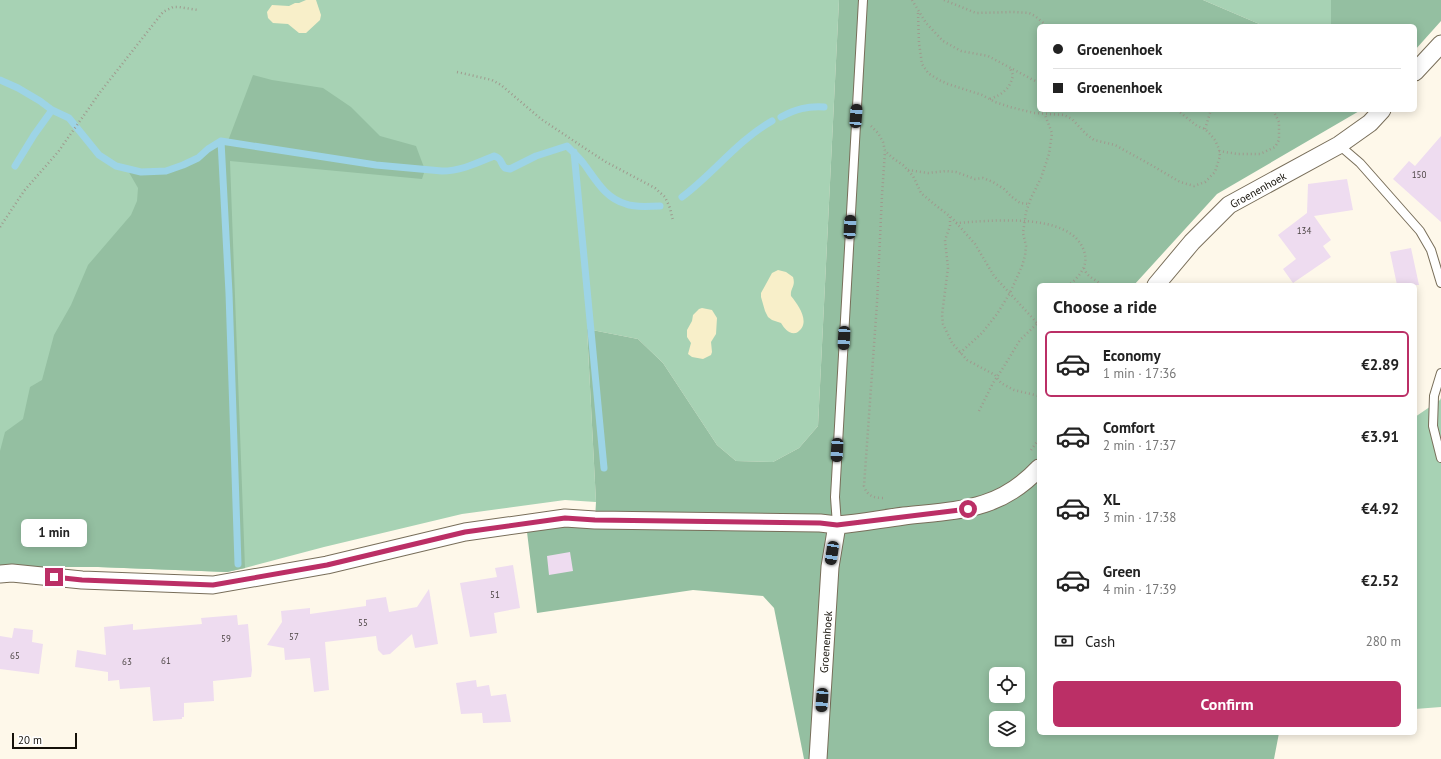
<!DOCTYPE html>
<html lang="en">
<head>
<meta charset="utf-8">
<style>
	body { margin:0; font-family:"PT Sans",sans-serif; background:#f6f6f6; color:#222; height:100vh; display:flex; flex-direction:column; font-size:15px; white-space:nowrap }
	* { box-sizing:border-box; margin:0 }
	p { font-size:13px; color:#767676 }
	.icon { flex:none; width:22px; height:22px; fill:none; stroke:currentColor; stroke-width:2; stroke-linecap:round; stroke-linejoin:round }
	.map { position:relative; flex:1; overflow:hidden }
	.drawer { position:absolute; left:1037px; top:283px; width:380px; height:452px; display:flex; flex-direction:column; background:#fff; border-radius:6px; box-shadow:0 2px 10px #0003 }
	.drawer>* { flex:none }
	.guide { position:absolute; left:1037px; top:24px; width:380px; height:88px; border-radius:6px; box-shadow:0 2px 10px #0003; display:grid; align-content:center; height:88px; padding:0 16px; background:#fff }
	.buttons { position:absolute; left:989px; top:667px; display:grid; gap:8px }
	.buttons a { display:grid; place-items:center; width:36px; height:36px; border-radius:6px; background:#fff; box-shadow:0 2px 10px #0003; font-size:20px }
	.scale { position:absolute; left:12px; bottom:10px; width:65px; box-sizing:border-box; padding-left:4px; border:2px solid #151109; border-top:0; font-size:11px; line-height:14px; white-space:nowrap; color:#151109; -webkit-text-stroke:3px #fff; paint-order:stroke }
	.end { position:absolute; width:18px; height:18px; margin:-9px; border:5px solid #bb2f66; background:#fff; box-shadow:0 0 0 2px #fff }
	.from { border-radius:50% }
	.bubble { position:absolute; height:28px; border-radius:6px; background:#fff; box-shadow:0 2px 10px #0003; font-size:13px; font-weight:700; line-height:28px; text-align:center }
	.car { position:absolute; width:12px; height:24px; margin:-12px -6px; border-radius:5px; box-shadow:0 0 3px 1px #0007; background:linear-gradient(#222 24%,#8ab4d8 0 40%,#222 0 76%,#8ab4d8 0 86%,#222 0) }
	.guide b { display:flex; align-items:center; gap:14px; height:38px; font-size:15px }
	.guide b+b { border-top:1px solid #e0e0e0 }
	.guide i { width:10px; height:10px; background:#222 }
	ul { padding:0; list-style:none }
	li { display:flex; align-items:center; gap:12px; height:66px; margin:0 8px 6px; padding:0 8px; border:2px solid transparent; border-radius:6px }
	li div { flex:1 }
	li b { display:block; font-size:15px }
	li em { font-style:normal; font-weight:700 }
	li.current { border-color:#bb2f66 }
	li>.icon { width:36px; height:36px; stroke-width:1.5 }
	h2 { padding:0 16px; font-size:18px; line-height:48px }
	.pay { display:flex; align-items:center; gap:10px; height:44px; padding:0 16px; font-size:15px }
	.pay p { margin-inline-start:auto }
	.primary-button { display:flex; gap:8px; margin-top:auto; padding:8px 16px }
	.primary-button a { flex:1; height:46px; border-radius:6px; background:#bb2f66; color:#fff; font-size:16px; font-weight:700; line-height:46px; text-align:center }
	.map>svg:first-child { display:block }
</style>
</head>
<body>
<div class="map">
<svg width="1441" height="759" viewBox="0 0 1441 759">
	<rect width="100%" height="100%" fill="#fef8ea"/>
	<path fill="#a7d2b4" d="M 0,0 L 839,0 L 818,426 L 799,448 L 773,462 L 736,461 L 717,445 L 663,363 L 638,339 L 587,329 L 596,502 L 565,500 L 462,514 L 324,547 L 245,568 L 227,572 L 98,567 L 0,567 Z
		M 1203,0 L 1331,0 L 1331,26 L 1264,26 Z
		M 1441,398 L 1441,707 L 1415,709 L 1415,417 L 1440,400 Z"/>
	<path fill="#94bfa1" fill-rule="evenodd" d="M 839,0 L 1203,0 L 1264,26 L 1039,26 L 1039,110 L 1361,110 L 1217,194 L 1134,285 L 1039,285 L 1039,733 L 1279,733 L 1274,759 L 804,759 L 774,608 L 763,596 L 693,590 L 537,613 L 526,524 L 595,520 L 596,502 L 587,329 L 638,339 L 663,363 L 717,445 L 736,461 L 773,462 L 799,448 L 818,426 ZM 996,674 L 1018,674 L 1018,696 L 996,696 ZM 996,718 L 1018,718 L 1018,740 L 996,740 Z
		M 1331,0 L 1441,0 L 1441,21 L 1415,50 L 1415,26 L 1331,26 Z
		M 253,75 L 272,80 L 323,88 L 351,107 L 380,136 L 416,146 L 425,170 L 422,179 L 230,161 L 245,568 L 227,572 L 98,567 L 0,567 L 0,451 L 5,432 L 23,419 L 30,387 L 42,380 L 54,335 L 71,305 L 88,265 L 131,215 L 137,201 L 138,188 L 127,169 C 151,173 178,173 199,157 C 208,150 216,141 228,141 Z"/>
	<path fill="#f8efc9" d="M 306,0 L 316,0 L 321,15 L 320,20 L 306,33 L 299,33 L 288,24 L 273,23 L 268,18 L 267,12 L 272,5 L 289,6 L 295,3 L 299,3 Z
		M 778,270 L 786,272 L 793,277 C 796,287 790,288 791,296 C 799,306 812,324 796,333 C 788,334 785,329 781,323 L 772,320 L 768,317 L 765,311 L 761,297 L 761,293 L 772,273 Z
		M 702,308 L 712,310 L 717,318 L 716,334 L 711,342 L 712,352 L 711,355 L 703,359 L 692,357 L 688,354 L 691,343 L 687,337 L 687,330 L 692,321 L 693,315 L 699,309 Z"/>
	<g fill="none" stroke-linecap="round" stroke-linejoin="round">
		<path stroke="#9dd4e6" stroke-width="7" d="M 0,80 L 18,88 L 40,101 L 52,110 L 69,118 L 99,155 L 116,166 L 141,172 L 166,171 L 183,165 L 198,158 L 208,149 L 221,141 L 376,165 L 442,171 C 461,171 477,163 494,156 C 502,158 500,163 505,168 L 510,169 L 536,156 L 567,146 C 573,152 579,157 584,164 C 596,180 605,198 626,204 C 636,208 649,206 660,206
			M 781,117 C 796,109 807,106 824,107
			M 221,141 L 229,293 L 238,564
			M 574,152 L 604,468
			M 15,166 L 34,135 L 52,110
			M 682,197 C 714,173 737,141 772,121"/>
	</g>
	<path fill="#eedcf0" d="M 1441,136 L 1441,222 L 1393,179 L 1409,161 L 1415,166 Z
		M 1347,179 L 1353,210 L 1314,216 L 1331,240 L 1323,246 L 1331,257 L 1293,283 L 1283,269 L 1296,259 L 1278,235 L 1307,213 L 1308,184 Z
		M 1411,248 L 1419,285 L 1397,285 L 1390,252 Z
		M 570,552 L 573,571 L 549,575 L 547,556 Z
		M 513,565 L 520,608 L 494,613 L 497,633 L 470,637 L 460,583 L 497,577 L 495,568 Z
		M 429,589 L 438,644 L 415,648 L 412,634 L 390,654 L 383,655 L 378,650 L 376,636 L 325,642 L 329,690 L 314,692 L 310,658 L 285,660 L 284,648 L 267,645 L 282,622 L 281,611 L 310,608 L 310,614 L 366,606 L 366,600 L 386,597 L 389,612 L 417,607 Z
		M 237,615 L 238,625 L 248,624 L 252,670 L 251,677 L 213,681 L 214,701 L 184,703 L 184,717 L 182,717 L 182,719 L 153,721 L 150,687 L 120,689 L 119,680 L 108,681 L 108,672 L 75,667 L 77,650 L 106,655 L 104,627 L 133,624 L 133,630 L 202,624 L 201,618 Z
		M 14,628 L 33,630 L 32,642 L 43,644 L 39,674 L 0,669 L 0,636 L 12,638 Z
		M 476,680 L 477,687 L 489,685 L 491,696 L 506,694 L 511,722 L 483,723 L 482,713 L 461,714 L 456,683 Z"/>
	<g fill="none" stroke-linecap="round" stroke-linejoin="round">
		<defs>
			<path id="service" d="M 1339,145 L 1360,163 L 1420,231 L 1431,250 L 1441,283
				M 1441,373 L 1434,396 L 1433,426 L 1441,458
				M 837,525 L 835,497 L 863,0"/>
			<path id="minor" d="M 1415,72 L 1441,44
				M 1156,285 L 1192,242 L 1229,205 L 1339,145 L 1370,123 L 1382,110
				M 0,574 L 12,573 L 82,580 L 213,585 L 327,565 L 465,532 L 565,518 L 595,520 L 820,523 L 837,525 C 859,523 881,519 904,516 C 958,510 999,511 1039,468
				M 818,759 L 830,567 L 837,525"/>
		</defs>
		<use href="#service" stroke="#786e5a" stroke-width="10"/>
		<use href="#minor" stroke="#786e5a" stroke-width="19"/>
		<path stroke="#9f9a8e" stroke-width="2.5" stroke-dasharray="1 3" stroke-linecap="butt" d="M 912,0 L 926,23 L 943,41 L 961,51 L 988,56 L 1039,83
			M 944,0 L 976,13 L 1013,12 L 1029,13 L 1035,16 L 1047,26
			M 918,13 L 919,43 L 922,64 L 928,73 L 939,80 L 948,84 L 982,95 L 995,102 L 1010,107 L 1034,113 L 1064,115 L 1072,119 L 1086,134 L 1094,140 L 1115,145 L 1153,166 L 1180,182 L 1194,186 L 1205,182 L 1215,172 L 1220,156 L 1219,149 L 1215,140 L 1210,134 L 1205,129 L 1197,126 L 1177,110
			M 457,72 L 492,80 L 501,85 L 541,119 L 589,151 L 606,162 L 655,188 L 665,197 L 670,208 L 673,221
			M 990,99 C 1003,94 1010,89 1013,75 L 1010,68
			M 871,126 L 878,133 L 883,142 L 885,151 L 894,159 L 903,165 L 913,176 L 921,193 L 934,204 L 952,218 L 975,244 L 994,276 L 1038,324
			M 1205,129 L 1211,110
			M 1219,151 L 1238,154 L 1260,154 L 1275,147 L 1279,140 L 1279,122 L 1273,110
			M 908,170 L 928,173 L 946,171 L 956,172 L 975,179 L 983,178 L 993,182 L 1004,189 L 1012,197 L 1020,203 L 1029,204
			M 950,217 L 950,226 L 945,240 L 948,268 L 942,315 L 943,324 L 952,343 L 967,360 L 995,375 L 1001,383 L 1014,390 L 1039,396
			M 956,223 C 989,221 1071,211 1084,251 C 1089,265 1080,276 1069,285
			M 0,227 L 24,191 L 58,152 L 101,91 L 163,12 L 173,7 L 179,7 L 198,10
			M 1084,268 C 1087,278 1095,278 1101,285
			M 960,353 L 982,333 L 997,314 L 1010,293 L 1022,266 L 1025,256 L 1026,246 L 1023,233 L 1026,212 L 1031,198 L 1041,178 L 1049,154 L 1052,133 L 1045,115
			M 979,411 L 993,383 L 1003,368 L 1020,340 L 1039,322
			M 1031,450 L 1039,439
			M 883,498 C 874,498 867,496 864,486 L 877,303 L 882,195 L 885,151"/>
		<use href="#service" stroke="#fff" stroke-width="8"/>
		<use href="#minor" stroke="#fff" stroke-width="17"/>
	</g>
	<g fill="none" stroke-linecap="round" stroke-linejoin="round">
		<path stroke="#bb2f66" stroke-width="5" d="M 54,577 L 82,580 L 213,585 L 327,565 L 465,532 L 565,518 L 595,520 L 820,523 L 837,525 L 968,509"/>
	</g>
	<g text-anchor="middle" stroke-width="3" stroke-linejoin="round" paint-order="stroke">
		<g font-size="9" fill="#4b4443">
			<text x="1419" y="178">150</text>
			<text x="1304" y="234">134</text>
			<text x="495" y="598">51</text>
			<text x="363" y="626">55</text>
			<text x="294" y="640">57</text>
			<text x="226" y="642">59</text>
			<text x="15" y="659">65</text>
			<text x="166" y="664">61</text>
			<text x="127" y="665">63</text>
		</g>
		<g font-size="11" fill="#151109" stroke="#fff">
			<text transform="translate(1258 190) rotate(-29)" y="4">Groenenhoek</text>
			<text transform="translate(826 642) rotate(-86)" y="4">Groenenhoek</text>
		</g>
	</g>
</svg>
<div class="buttons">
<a><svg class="icon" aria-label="locate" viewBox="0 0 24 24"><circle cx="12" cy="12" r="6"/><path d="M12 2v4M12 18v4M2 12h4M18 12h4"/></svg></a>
<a><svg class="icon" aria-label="layers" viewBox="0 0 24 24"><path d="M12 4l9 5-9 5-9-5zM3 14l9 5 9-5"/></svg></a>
</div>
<div class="scale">20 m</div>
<i class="end from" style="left:968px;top:509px"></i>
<i class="end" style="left:54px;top:577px"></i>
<div class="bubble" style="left:21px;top:519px;width:66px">1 min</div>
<i class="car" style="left:856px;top:116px;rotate:4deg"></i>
<i class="car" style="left:850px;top:227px;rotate:3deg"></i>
<i class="car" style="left:844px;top:338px;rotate:183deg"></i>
<i class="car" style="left:837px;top:450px;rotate:183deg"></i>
<i class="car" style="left:832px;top:553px;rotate:189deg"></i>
<i class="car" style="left:822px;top:700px;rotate:184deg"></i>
<div class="guide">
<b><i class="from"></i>Groenenhoek</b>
<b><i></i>Groenenhoek</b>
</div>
<section class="drawer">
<h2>Choose a ride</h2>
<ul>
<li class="current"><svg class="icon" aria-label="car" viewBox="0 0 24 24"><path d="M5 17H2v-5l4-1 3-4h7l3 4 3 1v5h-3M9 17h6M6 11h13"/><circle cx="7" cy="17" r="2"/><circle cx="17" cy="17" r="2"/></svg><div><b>Economy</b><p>1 min · 17:36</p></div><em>€2.89</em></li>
<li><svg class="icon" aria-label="car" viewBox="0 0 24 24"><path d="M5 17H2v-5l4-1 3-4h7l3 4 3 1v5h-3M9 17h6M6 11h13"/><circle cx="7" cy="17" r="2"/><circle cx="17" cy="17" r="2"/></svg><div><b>Comfort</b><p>2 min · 17:37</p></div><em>€3.91</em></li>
<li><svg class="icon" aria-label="car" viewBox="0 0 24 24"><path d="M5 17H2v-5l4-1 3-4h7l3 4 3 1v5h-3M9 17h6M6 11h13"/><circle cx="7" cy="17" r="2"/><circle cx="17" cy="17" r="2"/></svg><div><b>XL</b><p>3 min · 17:38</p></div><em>€4.92</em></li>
<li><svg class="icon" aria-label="car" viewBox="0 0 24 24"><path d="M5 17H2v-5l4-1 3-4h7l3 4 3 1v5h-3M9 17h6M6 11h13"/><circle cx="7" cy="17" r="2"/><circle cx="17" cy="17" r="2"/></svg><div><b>Green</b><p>4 min · 17:39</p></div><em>€2.52</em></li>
</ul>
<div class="pay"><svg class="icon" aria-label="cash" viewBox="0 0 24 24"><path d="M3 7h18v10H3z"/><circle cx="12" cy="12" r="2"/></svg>Cash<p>280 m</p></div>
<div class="primary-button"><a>Confirm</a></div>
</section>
</div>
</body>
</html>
